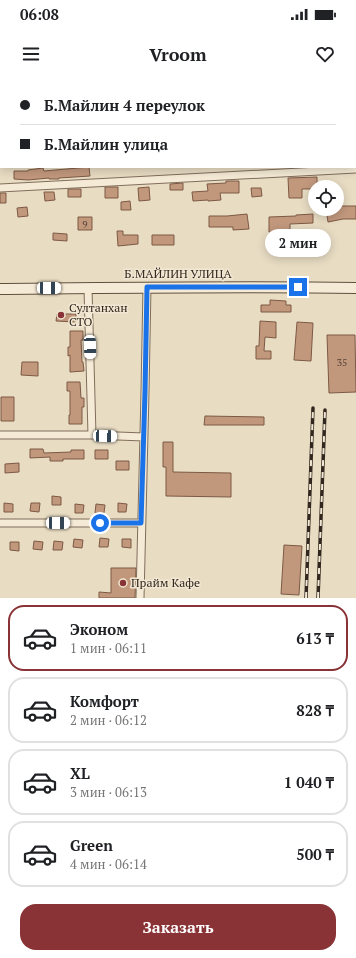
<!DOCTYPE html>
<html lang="ru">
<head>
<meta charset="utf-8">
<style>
	body { margin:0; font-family:"PT Serif",serif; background:#f6f6f6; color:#202124; height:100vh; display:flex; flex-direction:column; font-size:15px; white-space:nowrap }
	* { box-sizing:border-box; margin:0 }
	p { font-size:13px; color:#757577 }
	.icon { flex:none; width:22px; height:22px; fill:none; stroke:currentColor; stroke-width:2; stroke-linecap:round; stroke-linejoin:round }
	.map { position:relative; height:518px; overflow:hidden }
	.sheet { display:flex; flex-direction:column; background:#fff; flex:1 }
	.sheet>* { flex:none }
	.top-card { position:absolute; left:0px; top:0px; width:356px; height:88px; box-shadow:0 2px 10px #0003; display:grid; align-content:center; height:88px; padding:0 20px; background:#fff }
	.controls { position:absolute; left:308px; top:100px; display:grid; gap:8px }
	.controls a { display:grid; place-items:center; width:36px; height:36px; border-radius:50%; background:#fff; box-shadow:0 2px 10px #0003; font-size:20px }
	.end { position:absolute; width:18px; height:18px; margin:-9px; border:5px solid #1a73e8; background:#fff; box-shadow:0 0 0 2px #fff }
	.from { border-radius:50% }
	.bubble { position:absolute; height:28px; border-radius:14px; background:#fff; box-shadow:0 2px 10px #0003; font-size:13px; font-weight:700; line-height:28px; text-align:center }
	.car { position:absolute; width:12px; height:24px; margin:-12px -6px; border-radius:5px; box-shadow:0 0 3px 1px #0007; background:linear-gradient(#fff 24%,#345 0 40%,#fff 0 76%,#345 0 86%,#fff 0) }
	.top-card b { display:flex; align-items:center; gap:14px; height:38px; font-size:15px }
	.top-card b+b { border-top:1px solid #e0e0e0 }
	.top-card i { width:10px; height:10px; background:#202124 }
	ul { padding:7px 0 0; list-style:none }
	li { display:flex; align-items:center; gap:12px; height:66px; margin:0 8px 6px; padding:0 12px; border:2px solid #e0e0e0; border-radius:16px }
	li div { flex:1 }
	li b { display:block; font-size:15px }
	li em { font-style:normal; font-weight:700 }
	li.current { border-color:#893336 }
	li>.icon { width:36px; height:36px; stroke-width:1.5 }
	.primary-button { display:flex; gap:8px; margin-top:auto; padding:8px 20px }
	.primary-button a { flex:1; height:46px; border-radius:16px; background:#893336; color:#fff; font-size:16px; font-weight:700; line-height:46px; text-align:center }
	.status { display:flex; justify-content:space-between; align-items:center; height:28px; padding:0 20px; background:#fff; direction:ltr }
	.status svg { height:11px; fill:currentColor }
	header { display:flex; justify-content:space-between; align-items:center; height:52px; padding:0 20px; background:#fff; font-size:18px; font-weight:700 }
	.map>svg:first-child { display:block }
</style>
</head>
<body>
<div class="status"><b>06:08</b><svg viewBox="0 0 49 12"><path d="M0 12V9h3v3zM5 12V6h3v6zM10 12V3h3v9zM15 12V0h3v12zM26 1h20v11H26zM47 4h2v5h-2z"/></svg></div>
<header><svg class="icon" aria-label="menu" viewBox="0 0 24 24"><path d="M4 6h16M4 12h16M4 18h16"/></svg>Vroom<svg class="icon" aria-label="heart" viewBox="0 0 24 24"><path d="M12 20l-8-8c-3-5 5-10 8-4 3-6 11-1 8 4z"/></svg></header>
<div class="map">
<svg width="356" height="518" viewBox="0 0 356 518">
	<rect width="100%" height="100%" fill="#e8dcc3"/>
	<path fill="#c2987d" stroke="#7d5944" d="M 89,87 L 90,96 L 59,98 L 59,99 L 49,99 L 49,98 L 28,100 L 14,99 L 14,91 L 28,91 L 28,90 L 43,88 L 44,91 Z
		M 317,97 L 317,107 L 315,107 L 315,109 L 302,109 L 302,118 L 289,118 L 288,98 Z
		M 226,101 L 239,101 L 239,113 L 220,113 L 221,120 L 208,121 L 208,120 L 193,121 L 192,112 L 208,111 L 207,104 L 226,103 Z
		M 183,103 L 183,110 L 170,110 L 170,104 Z
		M 105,107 L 118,107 L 118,118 L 105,118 Z
		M 149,107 L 150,120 L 139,121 L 138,108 Z
		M 251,108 L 261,108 L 262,116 L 252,117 Z
		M 68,109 L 81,109 L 81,117 L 68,117 Z
		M 44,112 L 54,112 L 55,120 L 45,121 Z
		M 0,113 L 6,113 L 6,123 L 0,123 Z
		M 130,121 L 131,130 L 121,130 L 121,122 Z
		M 337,126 L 356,126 L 356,139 L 343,139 L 328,142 L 326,129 L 337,129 Z
		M 27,127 L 28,136 L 18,137 L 17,128 Z
		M 247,134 L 249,149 L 233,150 L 233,147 L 209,147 L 209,136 L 227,136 Z
		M 313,134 L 313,143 L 290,144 L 290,152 L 269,152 L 269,137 L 296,136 L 296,135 Z
		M 78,137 L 92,137 L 92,150 L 78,150 Z
		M 117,151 L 123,151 L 123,155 L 138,155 L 138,164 L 118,166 Z
		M 53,153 L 67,154 L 67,161 L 53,160 Z
		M 152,155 L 174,155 L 174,165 L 152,165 Z
		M 270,220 L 286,221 L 286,225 L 291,225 L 291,232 L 261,232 L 261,225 L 270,225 Z
		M 57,234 L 76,234 L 76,242 L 56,241 Z
		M 260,241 L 276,242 L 276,258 L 265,257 L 264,271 L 271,271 L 271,279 L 256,279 L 256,266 L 259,266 Z
		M 297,242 L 313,243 L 311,281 L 294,280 Z
		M 70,251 L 83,251 L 83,260 L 81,260 L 82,282 L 83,282 L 84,291 L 70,292 L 70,275 L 68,276 L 68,267 L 70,267 Z
		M 327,255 L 355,255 L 356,312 L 329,313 Z
		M 22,282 L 38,282 L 38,296 L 21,295 Z
		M 67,302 L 80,302 L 81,318 L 84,318 L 84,327 L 82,327 L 82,344 L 69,344 L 69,335 L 70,335 L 70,311 L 67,311 Z
		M 1,317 L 14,317 L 14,341 L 1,341 Z
		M 205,336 L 264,337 L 264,345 L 204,345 Z
		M 163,362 L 173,362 L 173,392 L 231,393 L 231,417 L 166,416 L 166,387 L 163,387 Z
		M 30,369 L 43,369 L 44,373 L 71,372 L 71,370 L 84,370 L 84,379 L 63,379 L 63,381 L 50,381 L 50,377 L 30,378 Z
		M 95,370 L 108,370 L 108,379 L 95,379 Z
		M 116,381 L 129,381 L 129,390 L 116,390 Z
		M 19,383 L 19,392 L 5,393 L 5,384 Z
		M 52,416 L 61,417 L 61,425 L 52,425 Z
		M 4,423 L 13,424 L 13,432 L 4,432 Z
		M 31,423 L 40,423 L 39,432 L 30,431 Z
		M 118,423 L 127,424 L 126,432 L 118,432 Z
		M 75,424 L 84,425 L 83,433 L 75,433 Z
		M 96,424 L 105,425 L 104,433 L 95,433 Z
		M 100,458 L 109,459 L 108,467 L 99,467 Z
		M 74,459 L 83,460 L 82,468 L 73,467 Z
		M 122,459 L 131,459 L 131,468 L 122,467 Z
		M 34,461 L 43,462 L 42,470 L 33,469 Z
		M 54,461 L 63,462 L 62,470 L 53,470 Z
		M 10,462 L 19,462 L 19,471 L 10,470 Z
		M 284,465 L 302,466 L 299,515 L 281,514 Z
		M 111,488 L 136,488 L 135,518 L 99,518 L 99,512 L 111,513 Z"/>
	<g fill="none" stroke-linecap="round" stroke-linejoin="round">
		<defs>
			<path id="street" d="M 317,0 L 318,1
				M 0,34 L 1,37
				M 355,46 L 356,47
				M 0,108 L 356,89
				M 88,208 L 92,355
				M 0,355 L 92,355 L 144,357
				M 0,443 L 141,443
				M 140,518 L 145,312 L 147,207"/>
			<path id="secondary" d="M 0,209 C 119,208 237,206 356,208"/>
			<path id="highway" d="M 355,2 L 356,3"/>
		</defs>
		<use href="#street" stroke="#806e5c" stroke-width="9"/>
		<use href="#secondary" stroke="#62503f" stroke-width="12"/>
		<use href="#highway" stroke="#4f3d30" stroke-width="15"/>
		<use href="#street" stroke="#f4ead5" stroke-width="7"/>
		<use href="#secondary" stroke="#f4ead5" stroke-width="10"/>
		<use href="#highway" stroke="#cf995c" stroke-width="13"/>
		<defs>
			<path id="rail" d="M 306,518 L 313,328
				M 318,518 L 325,330"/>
		</defs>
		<use href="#rail" stroke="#32271e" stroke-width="3.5"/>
		<use href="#rail" stroke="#f1e7d2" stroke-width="2" stroke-dasharray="6" stroke-linecap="butt"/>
	</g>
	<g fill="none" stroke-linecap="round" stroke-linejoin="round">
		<path stroke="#1a73e8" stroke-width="5" d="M 100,443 L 141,443 L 145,312 L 147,207 L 298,207"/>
	</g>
	<g fill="#893336" stroke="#f1e7d2" stroke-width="1.5">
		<circle cx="61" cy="235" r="4"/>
		<circle cx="123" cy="503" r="4"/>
	</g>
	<g text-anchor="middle" stroke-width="3" stroke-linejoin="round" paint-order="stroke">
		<g font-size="10" fill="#564336">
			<text x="85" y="148">9</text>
			<text x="342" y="286">35</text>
		</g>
		<g font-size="12" fill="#32271e" stroke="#f1e7d2">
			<text x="178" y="198">Б.МАЙЛИН УЛИЦА</text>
		</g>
		<g font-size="12" fill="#32271e" stroke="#f1e7d2" text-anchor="start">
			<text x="69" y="232">Султанхан<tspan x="69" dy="14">СТО</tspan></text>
			<text x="131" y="507">Прайм Кафе</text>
		</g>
	</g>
</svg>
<div class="controls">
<a><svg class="icon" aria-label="locate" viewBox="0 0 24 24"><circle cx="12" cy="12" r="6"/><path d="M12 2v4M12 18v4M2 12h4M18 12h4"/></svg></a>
</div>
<i class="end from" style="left:100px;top:443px"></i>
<i class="end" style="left:298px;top:207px"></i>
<div class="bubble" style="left:265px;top:149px;width:66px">2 мин</div>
<i class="car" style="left:49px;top:208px;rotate:90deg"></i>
<i class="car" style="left:90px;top:267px;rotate:178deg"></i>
<i class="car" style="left:105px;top:356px;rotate:92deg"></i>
<i class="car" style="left:58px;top:443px;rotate:90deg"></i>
<div class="top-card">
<b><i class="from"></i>Б.Майлин 4 переулок</b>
<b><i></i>Б.Майлин улица</b>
</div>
</div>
<section class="sheet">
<ul>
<li class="current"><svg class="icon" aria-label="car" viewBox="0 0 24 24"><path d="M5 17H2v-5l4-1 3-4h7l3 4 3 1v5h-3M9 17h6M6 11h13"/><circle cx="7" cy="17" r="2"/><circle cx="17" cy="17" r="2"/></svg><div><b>Эконом</b><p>1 мин · 06:11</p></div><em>613 ₸</em></li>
<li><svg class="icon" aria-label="car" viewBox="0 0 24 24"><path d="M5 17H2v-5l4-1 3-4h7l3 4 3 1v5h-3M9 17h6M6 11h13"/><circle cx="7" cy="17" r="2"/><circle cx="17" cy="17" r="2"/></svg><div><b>Комфорт</b><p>2 мин · 06:12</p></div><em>828 ₸</em></li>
<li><svg class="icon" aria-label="car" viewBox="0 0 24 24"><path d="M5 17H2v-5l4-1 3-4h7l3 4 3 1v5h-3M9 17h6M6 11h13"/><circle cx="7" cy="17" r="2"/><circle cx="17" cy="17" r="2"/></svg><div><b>XL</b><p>3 мин · 06:13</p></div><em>1 040 ₸</em></li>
<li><svg class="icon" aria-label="car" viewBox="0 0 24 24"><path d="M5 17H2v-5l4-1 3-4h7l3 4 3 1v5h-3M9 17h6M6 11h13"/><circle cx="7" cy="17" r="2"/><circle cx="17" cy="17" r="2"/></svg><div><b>Green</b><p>4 мин · 06:14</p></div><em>500 ₸</em></li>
</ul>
<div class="primary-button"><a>Заказать</a></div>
</section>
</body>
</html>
